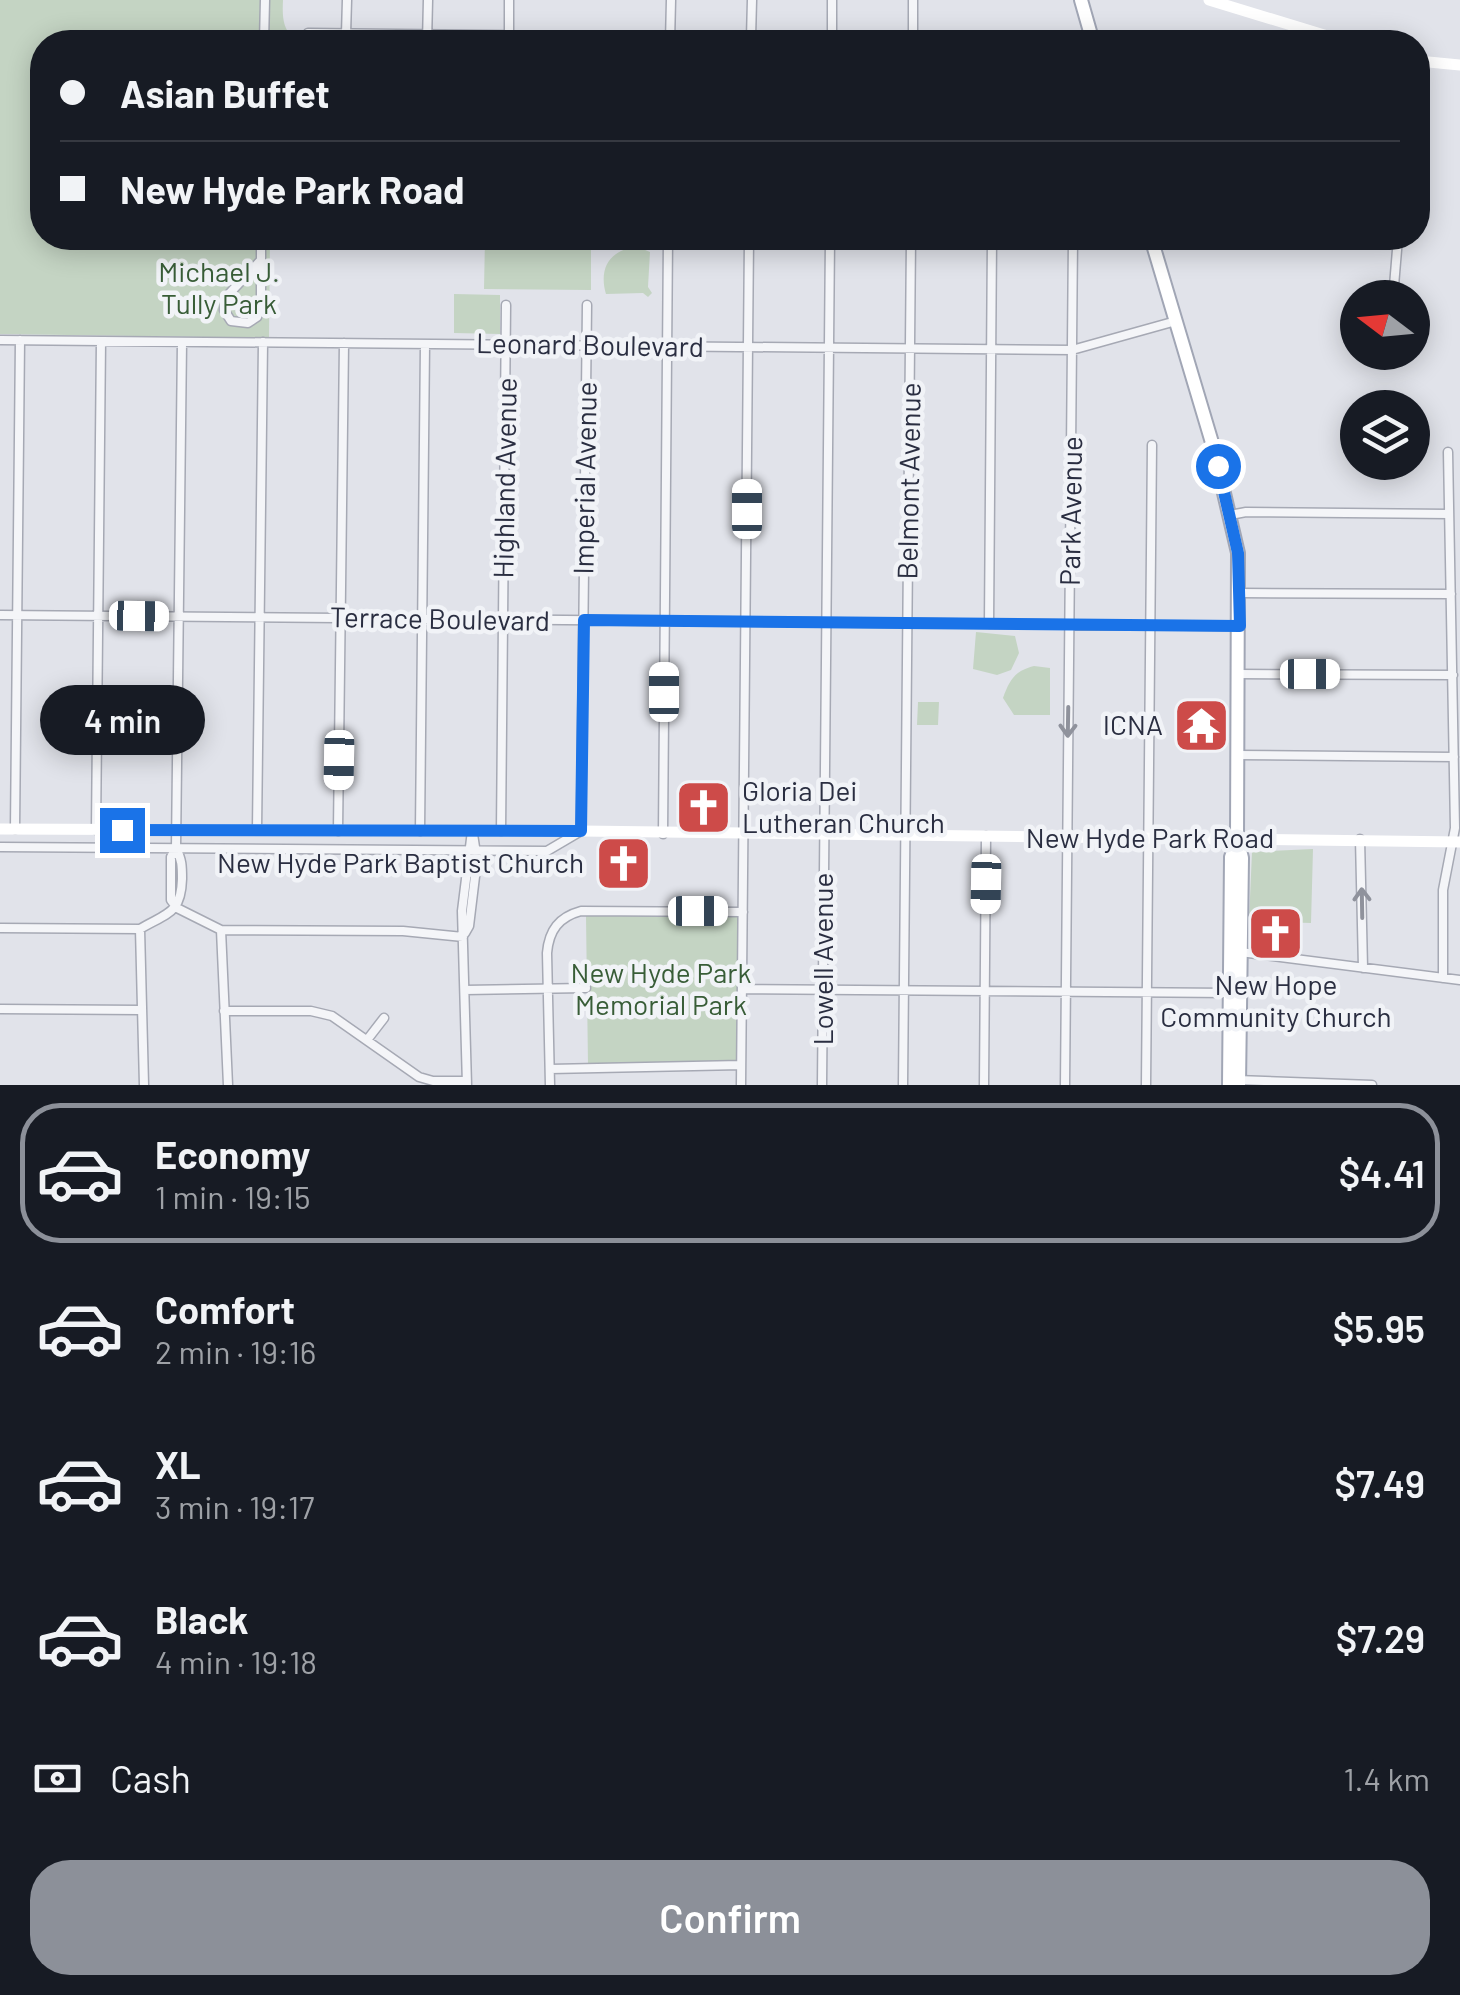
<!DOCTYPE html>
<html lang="en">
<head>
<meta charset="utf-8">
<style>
	body { margin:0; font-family:Barlow,sans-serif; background:#20242c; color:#f1f3f6; height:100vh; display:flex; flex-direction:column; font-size:38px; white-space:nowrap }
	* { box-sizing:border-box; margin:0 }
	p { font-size:32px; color:#9ea1a6 }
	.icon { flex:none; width:55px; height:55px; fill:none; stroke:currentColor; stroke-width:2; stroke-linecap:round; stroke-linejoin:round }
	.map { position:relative; height:1085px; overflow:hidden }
	.panel { display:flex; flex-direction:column; background:#171b24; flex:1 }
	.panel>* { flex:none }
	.hud { position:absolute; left:30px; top:30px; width:1400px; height:220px; border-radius:40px; box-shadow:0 5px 25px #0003; display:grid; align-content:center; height:220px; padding:0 30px; background:#171b24 }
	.needle { width:65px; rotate:286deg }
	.controls { position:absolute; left:1340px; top:280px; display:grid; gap:20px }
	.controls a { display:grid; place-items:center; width:90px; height:90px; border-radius:50%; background:#171b24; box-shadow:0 5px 25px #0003; font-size:50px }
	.end { position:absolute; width:45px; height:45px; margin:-22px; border:12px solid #1a73e8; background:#fff; box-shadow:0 0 0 5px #fff }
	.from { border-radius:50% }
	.bubble { position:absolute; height:70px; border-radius:35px; background:#171b24; box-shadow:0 5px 25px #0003; font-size:32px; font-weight:600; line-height:70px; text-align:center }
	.car { position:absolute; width:30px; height:60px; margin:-30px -15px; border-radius:12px; box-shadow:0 0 8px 2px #0007; background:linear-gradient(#fff 24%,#345 0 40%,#fff 0 76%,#345 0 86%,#fff 0) }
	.hud b { display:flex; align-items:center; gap:35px; height:95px; font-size:38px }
	.hud b+b { border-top:2px solid #363941 }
	.hud i { width:25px; height:25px; background:#f1f3f6 }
	ul { padding:18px 0 0; list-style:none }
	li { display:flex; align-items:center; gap:30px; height:140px; margin:0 20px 15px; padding:0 10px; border:5px solid transparent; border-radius:40px }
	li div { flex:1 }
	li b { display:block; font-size:38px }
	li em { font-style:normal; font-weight:600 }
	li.on { border-color:#8c9099 }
	li>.icon { width:90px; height:90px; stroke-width:1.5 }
	.pay { display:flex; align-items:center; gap:25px; height:110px; padding:0 30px; font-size:38px }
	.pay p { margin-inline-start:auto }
	.button { display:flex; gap:20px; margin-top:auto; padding:20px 30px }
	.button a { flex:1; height:115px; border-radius:40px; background:#8c9099; color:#fff; font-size:40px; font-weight:600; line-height:115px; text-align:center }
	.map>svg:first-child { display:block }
</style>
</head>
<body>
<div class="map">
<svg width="1460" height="1085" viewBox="0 0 1460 1085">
	<rect width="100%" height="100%" fill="#e1e3ea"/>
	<path fill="#c4d4c3" d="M 0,0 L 283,0 C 282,20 283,38 306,42 L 42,42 L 42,238 L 270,238 L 269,338 L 0,334 Z
		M 485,238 L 591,238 L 591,290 L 484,289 Z
		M 638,247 L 650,252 L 648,287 L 652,293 L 648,297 L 643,293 L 606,294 C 598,267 611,249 638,247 Z
		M 454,294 L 500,295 L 500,334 L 454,333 Z
		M 976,632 L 1015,636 L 1019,653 L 1011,670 L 997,675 L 973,669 Z
		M 1034,666 L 1050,668 L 1050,715 L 1014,715 L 1003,698 C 1010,679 1015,671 1034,666 Z
		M 918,702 L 939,702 L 938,725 L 917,725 Z
		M 1313,849 L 1311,923 L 1249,921 L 1252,852 Z
		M 586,916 L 740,916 L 739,1062 L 588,1065 Z"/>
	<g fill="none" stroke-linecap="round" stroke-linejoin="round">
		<defs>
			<path id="street" d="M 308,33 L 579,36
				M 346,34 L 347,0
				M 670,37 L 913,39
				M 751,38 L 752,0
				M 264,42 L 265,0
				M 427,42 L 428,0
				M 509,42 L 509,0
				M 670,42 L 671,0
				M 832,42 L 832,0
				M 913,42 L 913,0
				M 261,260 L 227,296 L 224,310 L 231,321 L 248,323 L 257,317 L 261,307 L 261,238
				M 1393,298 L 1398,238
				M 0,340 L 1072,350 L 1176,321
				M 1230,515 L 1246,512 L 1449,514
				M 1240,593 L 1451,594
				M 0,615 L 1240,626
				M 989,624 L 992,238
				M 1239,674 L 1453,675
				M 1238,755 L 1454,757
				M 15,829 L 20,340
				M 96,830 L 101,341
				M 257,830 L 263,342
				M 338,831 L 344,343
				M 420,831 L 425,344
				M 501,831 L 506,305
				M 663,834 L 668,238
				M 1360,839 L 1363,968
				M 0,847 L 547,851 L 581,831 L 587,305
				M 176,848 L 182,342
				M 177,908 L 221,930 L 403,931 L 463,937
				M 0,928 L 140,929
				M 221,930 L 228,1085
				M 465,933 L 469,926 L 477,860 L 473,834
				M 1240,952 L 1460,980
				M 1443,978 L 1443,890 L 1455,828 L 1448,452
				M 742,989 L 1230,993
				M 465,990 L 586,988
				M 0,1009 L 140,1010
				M 224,1011 L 311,1011 L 332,1016 L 419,1077 L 433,1081 L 467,1081
				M 367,1040 L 384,1018
				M 550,1069 L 741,1065
				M 1237,1080 L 1372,1085
				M 144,1085 L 140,929 C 167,913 181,914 182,879 C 182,866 182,860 176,848 L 171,857 L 171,900 L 177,908
				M 467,1085 L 462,911 L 472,831
				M 550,1085 L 547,953 C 549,930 559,917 581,911 L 743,912
				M 741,1085 L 749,238
				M 822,1085 L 830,238
				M 903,1085 L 911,238
				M 984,1085 L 986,836
				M 1065,1085 L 1073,238
				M 1146,1085 L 1152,445"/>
			<path id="primary" d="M 1081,0 L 1093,42
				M 1151,238 L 1213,446 L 1238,553 L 1237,838 L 1242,858 L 1239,1085
				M 1229,1085 L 1231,857 L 1237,841"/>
		</defs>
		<use href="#street" stroke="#a6a9b4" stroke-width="11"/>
		<use href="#primary" stroke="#a1a6b5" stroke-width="16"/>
		<use href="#street" stroke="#f4f5f8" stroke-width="8"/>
		<path stroke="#fff" stroke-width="11" d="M 1209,0 L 1347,42
			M 1418,61 L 1460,65
			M 0,829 L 581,831 L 1460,842"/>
		<use href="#primary" stroke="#fff" stroke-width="12"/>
	</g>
	<defs><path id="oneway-shaft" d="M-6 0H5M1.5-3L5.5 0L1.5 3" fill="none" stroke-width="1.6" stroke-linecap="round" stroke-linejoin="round" transform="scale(2.5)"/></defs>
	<g stroke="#8f929c">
		<use href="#oneway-shaft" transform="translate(1068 722) rotate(91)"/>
		<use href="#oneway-shaft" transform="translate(1362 903) rotate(-91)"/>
	</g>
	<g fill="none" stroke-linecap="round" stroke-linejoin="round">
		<path stroke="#1a73e8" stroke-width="12" d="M 122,830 L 581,831 L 584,620 L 1240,626 L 1238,553 L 1218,466"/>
	</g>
	<defs>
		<symbol id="temple-square" viewBox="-11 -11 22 22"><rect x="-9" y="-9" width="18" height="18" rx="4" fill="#cd4b49" stroke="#f1f3f7"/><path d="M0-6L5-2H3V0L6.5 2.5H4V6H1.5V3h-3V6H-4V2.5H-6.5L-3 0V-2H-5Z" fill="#fff"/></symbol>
		<symbol id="church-square" viewBox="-11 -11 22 22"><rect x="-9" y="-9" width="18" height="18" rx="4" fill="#cd4b49" stroke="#f1f3f7"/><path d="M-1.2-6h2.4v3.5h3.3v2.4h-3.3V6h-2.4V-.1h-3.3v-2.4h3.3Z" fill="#fff"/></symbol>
	</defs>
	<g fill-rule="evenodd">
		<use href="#temple-square" x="1170" y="694" width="63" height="63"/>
		<use href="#church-square" x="672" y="776" width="63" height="63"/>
		<use href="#church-square" x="592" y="832" width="63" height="63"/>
		<use href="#church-square" x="1244" y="902" width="63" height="63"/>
	</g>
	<g text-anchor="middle" stroke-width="9" stroke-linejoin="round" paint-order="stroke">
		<g font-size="28" fill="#385d37" stroke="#f1f3f7">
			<text x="219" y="282">Michael J.<tspan x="219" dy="32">Tully Park</tspan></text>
			<text x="661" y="983">New Hyde Park<tspan x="661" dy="32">Memorial Park</tspan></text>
		</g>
		<g font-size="28" fill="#2a2e41" stroke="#f1f3f7">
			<text transform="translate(590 345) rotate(1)" y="10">Leonard Boulevard</text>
			<text transform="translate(505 478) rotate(-89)" y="10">Highland Avenue</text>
			<text transform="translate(585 478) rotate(-89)" y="10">Imperial Avenue</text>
			<text transform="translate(909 481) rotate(-89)" y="10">Belmont Avenue</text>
			<text transform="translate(1071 511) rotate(-89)" y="10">Park Avenue</text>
			<text transform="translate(440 619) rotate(1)" y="10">Terrace Boulevard</text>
			<text x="1150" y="848">New Hyde Park Road</text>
			<text transform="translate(823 959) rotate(-90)" y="10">Lowell Avenue</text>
		</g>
		<g font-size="28" fill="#2a2e41" stroke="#f1f3f7" text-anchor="end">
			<text x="1163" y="735">ICNA</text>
			<text x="742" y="801" text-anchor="start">Gloria Dei<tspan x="742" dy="32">Lutheran Church</tspan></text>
			<text x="584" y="873">New Hyde Park Baptist Church</text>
			<text x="1276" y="995" text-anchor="middle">New Hope<tspan x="1276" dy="32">Community Church</tspan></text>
		</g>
	</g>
</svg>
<div class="controls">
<a><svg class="needle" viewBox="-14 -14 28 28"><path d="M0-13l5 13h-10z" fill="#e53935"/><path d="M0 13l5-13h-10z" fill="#9ea1a6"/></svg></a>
<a><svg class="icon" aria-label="layers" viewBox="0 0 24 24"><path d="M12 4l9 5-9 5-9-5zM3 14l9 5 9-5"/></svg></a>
</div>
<i class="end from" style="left:1218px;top:466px"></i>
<i class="end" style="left:122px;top:830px"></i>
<div class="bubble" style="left:40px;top:685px;width:165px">4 min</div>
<i class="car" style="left:747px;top:509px;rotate:0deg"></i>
<i class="car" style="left:139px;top:616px;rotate:91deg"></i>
<i class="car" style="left:1310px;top:674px;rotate:90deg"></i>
<i class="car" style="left:664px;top:692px;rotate:0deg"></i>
<i class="car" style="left:339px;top:760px;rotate:181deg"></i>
<i class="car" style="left:986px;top:884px;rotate:181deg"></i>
<i class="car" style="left:698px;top:911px;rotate:90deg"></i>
<div class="hud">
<b><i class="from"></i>Asian Buffet</b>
<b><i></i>New Hyde Park Road</b>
</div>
</div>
<section class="panel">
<ul>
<li class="on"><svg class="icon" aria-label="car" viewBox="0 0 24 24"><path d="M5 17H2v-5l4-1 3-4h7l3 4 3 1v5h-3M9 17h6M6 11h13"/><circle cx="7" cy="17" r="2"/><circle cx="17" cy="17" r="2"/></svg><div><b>Economy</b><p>1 min · 19:15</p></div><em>$4.41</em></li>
<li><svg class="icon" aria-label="car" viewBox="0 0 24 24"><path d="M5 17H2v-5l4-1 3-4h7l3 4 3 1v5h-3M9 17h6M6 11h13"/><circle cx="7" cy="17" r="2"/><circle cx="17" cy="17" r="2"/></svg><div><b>Comfort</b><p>2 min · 19:16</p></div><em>$5.95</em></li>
<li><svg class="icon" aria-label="car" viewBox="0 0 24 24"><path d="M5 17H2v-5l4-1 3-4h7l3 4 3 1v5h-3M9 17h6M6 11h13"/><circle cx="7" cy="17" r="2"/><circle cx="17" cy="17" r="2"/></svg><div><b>XL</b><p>3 min · 19:17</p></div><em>$7.49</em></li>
<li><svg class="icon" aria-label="car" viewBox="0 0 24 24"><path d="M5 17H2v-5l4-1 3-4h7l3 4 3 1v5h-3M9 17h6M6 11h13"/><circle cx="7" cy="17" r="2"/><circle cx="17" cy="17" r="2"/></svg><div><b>Black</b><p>4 min · 19:18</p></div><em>$7.29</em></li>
</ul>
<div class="pay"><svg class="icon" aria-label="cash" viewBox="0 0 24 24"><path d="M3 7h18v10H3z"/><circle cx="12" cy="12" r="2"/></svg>Cash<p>1.4 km</p></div>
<div class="button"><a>Confirm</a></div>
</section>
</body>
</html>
